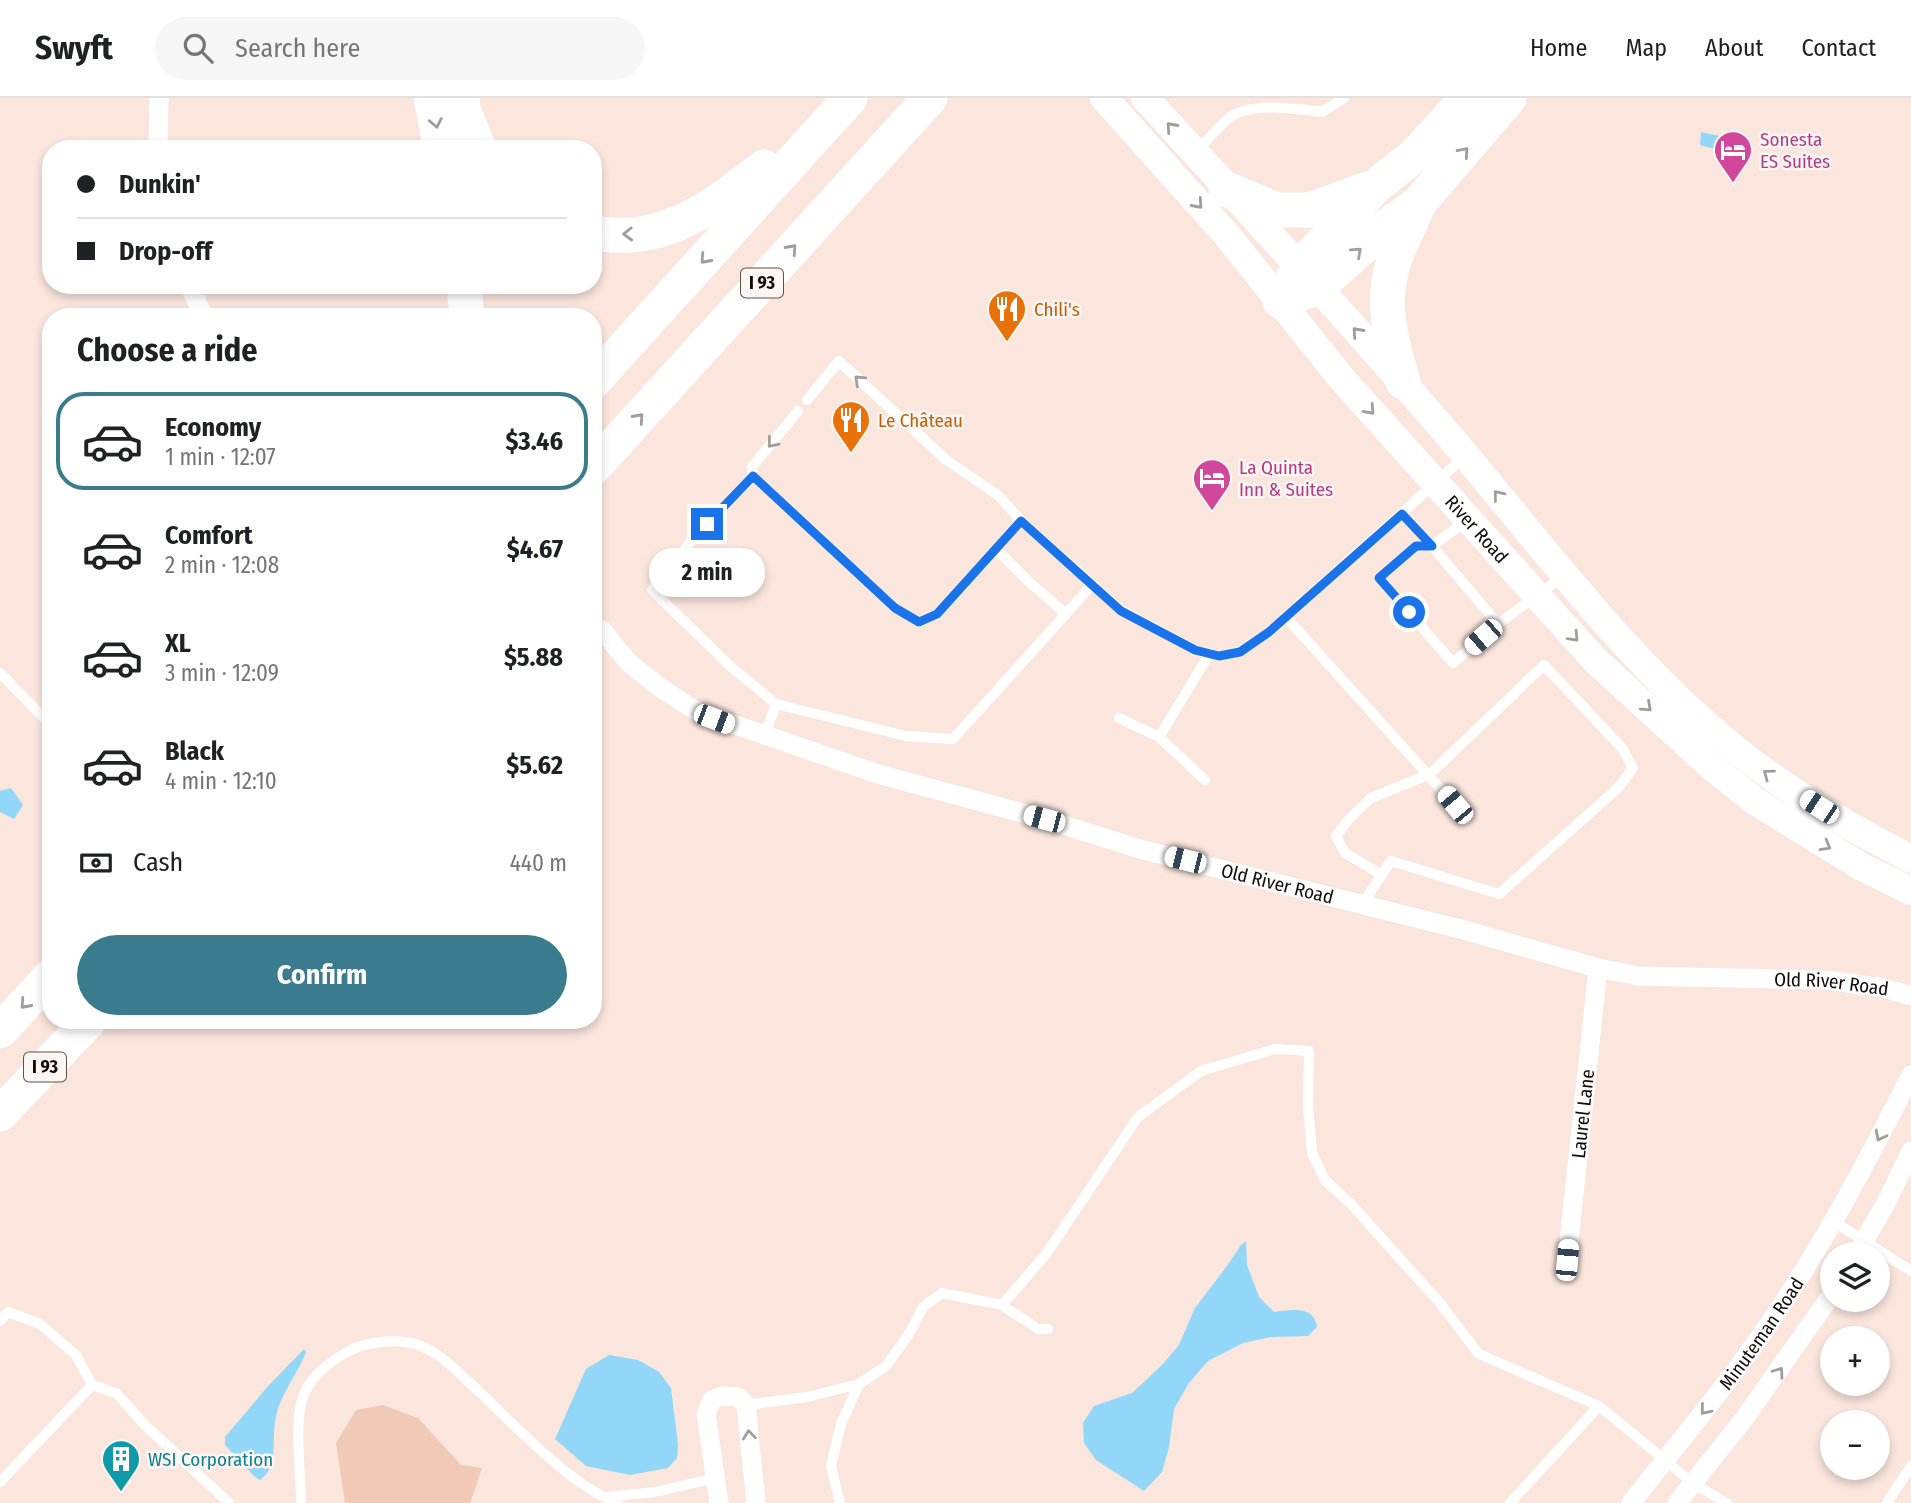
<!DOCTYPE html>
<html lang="en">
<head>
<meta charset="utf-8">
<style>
	body { margin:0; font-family:"Fira Sans Condensed",sans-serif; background:#f6f6f6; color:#202124; height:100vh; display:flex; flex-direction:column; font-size:26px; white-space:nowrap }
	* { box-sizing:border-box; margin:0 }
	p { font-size:23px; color:#757577 }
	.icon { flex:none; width:38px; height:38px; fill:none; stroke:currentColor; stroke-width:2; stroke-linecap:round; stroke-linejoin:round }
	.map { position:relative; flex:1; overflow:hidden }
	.panel { position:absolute; left:42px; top:210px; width:560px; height:721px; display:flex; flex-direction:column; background:#fff; border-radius:28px; box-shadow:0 4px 10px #0003 }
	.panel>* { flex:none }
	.guide { position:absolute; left:42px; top:42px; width:560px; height:154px; border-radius:28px; box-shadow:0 4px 10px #0003; display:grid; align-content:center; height:154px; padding:0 35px; background:#fff }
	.fabs { position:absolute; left:1820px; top:1144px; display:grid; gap:14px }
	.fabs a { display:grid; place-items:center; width:70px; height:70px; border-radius:50%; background:#fff; box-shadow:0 4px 10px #0003; font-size:35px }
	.end { position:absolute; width:32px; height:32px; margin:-16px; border:9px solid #1a73e8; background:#fff; box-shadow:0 0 0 4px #fff }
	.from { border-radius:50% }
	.bubble { position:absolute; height:49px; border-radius:24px; background:#fff; box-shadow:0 4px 10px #0003; font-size:23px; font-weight:700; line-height:49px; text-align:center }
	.car { position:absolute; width:21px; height:42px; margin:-21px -10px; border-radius:9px; box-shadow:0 0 5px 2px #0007; background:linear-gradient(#fff 24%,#345 0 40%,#fff 0 76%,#345 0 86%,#fff 0) }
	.guide b { display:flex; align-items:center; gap:24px; height:66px; font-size:26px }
	.guide b+b { border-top:2px solid #e0e0e0 }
	.guide i { width:18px; height:18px; background:#202124 }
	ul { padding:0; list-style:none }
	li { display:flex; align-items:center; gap:21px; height:98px; margin:0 14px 10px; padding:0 21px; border:4px solid transparent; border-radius:28px }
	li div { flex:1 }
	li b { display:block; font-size:26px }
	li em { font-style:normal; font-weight:700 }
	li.on { border-color:#3a7c8e }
	li>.icon { width:63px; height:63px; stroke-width:1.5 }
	h2 { padding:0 35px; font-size:32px; line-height:84px }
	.pay { display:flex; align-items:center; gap:18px; height:77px; padding:0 35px; font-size:26px }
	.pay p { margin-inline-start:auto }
	.cta { display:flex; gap:14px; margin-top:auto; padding:14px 35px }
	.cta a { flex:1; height:80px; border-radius:42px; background:#3a7c8e; color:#fff; font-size:28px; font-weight:700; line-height:80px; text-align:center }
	header { display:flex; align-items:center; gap:42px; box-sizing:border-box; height:98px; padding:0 35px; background:#fff; border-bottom:2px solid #e0e0e0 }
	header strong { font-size:33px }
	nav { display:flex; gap:38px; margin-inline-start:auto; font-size:24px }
	.search { width:490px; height:63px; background:#f6f6f6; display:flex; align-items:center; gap:18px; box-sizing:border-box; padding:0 24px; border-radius:38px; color:#757577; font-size:26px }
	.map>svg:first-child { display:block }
</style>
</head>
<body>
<header>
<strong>Swyft</strong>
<div class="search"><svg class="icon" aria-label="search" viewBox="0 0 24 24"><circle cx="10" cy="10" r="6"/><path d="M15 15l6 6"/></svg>Search here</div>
<nav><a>Home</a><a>Map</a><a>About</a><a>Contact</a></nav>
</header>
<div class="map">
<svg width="1911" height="1405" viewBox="0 0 1911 1405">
	<rect width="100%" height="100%" fill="#fae6dd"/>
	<path fill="#f1c9b7" d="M 383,1307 L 418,1320 L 461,1367 L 482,1370 L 470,1405 L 345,1405 L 336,1345 L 356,1312 Z"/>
	<path fill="#92d6f8" d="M 1701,34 L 1733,41 L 1731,55 L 1700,47 Z
		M 11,690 L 23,707 L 14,721 L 0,714 L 0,693 Z
		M 1246,1143 L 1247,1167 L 1259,1199 L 1274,1214 C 1291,1212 1314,1207 1317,1229 L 1308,1238 L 1271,1239 L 1243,1245 L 1208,1263 L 1189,1285 L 1174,1311 L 1169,1349 L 1162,1374 L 1144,1393 L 1096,1362 L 1084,1345 L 1083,1325 L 1094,1308 L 1132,1295 L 1162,1267 L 1179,1247 L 1195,1210 L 1227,1168 L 1241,1147 Z
		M 304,1251 L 306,1254 C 297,1278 278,1298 275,1325 C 272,1344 278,1370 260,1382 L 254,1378 L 225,1347 L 225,1339 L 270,1286 Z
		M 609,1257 L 638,1262 L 659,1274 L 671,1290 L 678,1346 L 677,1360 L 668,1370 L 630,1377 L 586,1368 L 555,1341 L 586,1271 Z"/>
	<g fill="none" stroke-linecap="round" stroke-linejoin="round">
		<path stroke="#fff" stroke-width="10" d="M 1198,52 C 1208,42 1218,29 1229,20 C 1251,3 1297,11 1322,14 L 1344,0
			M 807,302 L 839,263 L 945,361 L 999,398 L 1021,423 L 1121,512 L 1195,552 L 1219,558 L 1240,554 L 1269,534 L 1463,360
			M 798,313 L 752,369 L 753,378 L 895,510 L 919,524 L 937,516 L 1021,423
			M 753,378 L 692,442 L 652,492 L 730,568 L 776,606
			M 1403,416 L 1432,448 L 1416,448 L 1379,480 L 1453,565 L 1498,526
			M 1466,423 L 1432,448 L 1498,526 L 1562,479
			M 996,451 L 1029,484 L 1066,516
			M 1286,519 L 1455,707
			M 0,575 L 51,627
			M 1119,620 L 1159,639 L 1210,555
			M 765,637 L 776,606 L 906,638 L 953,641 L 1092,487
			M 1159,639 L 1205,682
			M 1361,808 L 1391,763 L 1499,796 L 1619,689 L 1633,670 L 1622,650 L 1544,567 L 1430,676 L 1371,700 L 1349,721 L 1336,738 L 1345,755 L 1382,777
			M 1833,1123 L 1911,1173
			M 1002,1207 L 1038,1231 L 1048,1231
			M 0,1223 L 8,1214 L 40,1226 L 76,1257 L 92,1287
			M 746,1307 L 807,1299 L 859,1286 L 886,1268 L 909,1236 L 923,1209 L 942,1195 L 1002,1207 L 1047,1155 L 1138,1019 L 1201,973 L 1275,951 L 1309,953 L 1308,1008 L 1312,1055 L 1325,1082 L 1352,1107 L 1439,1204 L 1479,1256 L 1599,1308 L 1694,1386 L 1727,1405
			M 0,1384 L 92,1287 L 116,1295 L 146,1328 L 229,1405
			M 607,1399 L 655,1394 L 716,1380
			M 301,1405 C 301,1379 294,1321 303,1299 C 310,1279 329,1264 347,1254 C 366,1243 398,1240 419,1247 C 440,1255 458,1274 474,1289 C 515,1326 567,1386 618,1405
			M 840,1405 L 831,1368 L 841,1326 L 859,1286
			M 1510,1405 L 1599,1308
			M 1887,1405 L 1911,1368"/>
		<g stroke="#fff" stroke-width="19">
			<path d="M 158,51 L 159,0"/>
			<path d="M 189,187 L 204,219"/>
			<path id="s1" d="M 602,532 L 628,564 L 662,591 L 698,614 L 878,676 L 1044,721 L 1140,751 L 1464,832 L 1598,870 L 1638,878 L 1826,882 L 1884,890 L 1911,898"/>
			<path d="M 1856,1157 L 1886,1105 L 1911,1053"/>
			<path id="s2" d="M 1567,1162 L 1598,870"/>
			<path d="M 719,1405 L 706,1316 L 712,1302 L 722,1298 L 738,1299 L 746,1307 L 756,1405"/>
			<path id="s3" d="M 1631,1405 C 1675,1349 1721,1295 1762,1236 C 1819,1155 1866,1066 1911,977"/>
			<path d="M 1677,1405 L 1744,1321 L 1832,1196"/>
		</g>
		<g stroke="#fff" stroke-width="28">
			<path id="s4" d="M 1104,0 L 1226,136 L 1342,281 L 1596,563 L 1711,668 L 1755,703 L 1862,769 L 1911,793"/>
			<path d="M 1145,0 C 1246,110 1347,220 1445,333 C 1539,443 1622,559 1735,651 C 1789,695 1850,729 1911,761"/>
		</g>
		<path stroke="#fff" stroke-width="35" d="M 431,0 L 441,51
			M 462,0 L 463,12 L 479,51
			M 1226,91 L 1277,112 L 1310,112 L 1371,90
			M 593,135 C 664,148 712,109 764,69
			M 464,187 L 467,219
			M 1280,203 L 1317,190 L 1383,131 L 1419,105 L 1509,0
			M 1280,203 L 1299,170 L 1377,87 L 1415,57 L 1467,0
			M 593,284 L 850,0
			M 1403,284 C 1392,245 1380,206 1393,166 C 1399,146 1411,126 1419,105
			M 593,370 L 930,0
			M 0,933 L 51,878
			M 0,1016 L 90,922"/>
	</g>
	<defs><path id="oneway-chevron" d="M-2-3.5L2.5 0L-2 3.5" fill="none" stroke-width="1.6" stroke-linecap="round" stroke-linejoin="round" transform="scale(1.75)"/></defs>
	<g stroke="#a09e9d">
		<use href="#oneway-chevron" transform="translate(436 25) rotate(79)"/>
		<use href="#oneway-chevron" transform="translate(1171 29) rotate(-132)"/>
		<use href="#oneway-chevron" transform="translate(1464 54) rotate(-49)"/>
		<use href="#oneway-chevron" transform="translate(1198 106) rotate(48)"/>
		<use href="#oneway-chevron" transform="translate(628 136) rotate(178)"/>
		<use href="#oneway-chevron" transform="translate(792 151) rotate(-48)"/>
		<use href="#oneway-chevron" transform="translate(1357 154) rotate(-42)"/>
		<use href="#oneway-chevron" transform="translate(705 161) rotate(132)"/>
		<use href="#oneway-chevron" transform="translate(1357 234) rotate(-132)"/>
		<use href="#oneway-chevron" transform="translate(859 282) rotate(-137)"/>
		<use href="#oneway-chevron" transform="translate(1370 312) rotate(48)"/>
		<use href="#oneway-chevron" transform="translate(639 320) rotate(-48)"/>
		<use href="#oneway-chevron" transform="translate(772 345) rotate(129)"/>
		<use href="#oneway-chevron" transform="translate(1498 397) rotate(-129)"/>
		<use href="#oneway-chevron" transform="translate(1574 539) rotate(47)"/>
		<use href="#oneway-chevron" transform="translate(1647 609) rotate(42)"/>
		<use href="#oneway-chevron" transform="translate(1768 676) rotate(-143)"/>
		<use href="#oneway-chevron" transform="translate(1826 748) rotate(30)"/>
		<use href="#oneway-chevron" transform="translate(25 906) rotate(132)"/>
		<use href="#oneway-chevron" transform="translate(1880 1038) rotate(118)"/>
		<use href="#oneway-chevron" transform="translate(1779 1274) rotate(-54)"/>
		<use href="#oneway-chevron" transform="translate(1705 1312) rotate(129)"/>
		<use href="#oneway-chevron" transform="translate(749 1337) rotate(-96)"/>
	</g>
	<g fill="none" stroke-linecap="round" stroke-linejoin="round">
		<path stroke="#1a73e8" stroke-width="9" d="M 707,426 L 753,378 L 895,510 L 919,524 L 937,516 L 1021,423 L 1121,513 L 1195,552 L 1219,558 L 1240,554 L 1269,534 L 1402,416 L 1432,448 L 1416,448 L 1379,480 L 1409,514"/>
	</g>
	<defs>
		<symbol id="hotel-pin" viewBox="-11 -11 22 30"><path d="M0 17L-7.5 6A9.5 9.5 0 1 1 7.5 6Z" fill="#d1479c" stroke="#fef6f2"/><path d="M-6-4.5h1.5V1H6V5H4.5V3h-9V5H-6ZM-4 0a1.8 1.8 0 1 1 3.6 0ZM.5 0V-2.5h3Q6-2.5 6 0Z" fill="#fff"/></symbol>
		<symbol id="restaurant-pin" viewBox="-11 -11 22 30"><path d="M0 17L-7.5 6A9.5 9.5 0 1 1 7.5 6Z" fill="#e8710a" stroke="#fef6f2"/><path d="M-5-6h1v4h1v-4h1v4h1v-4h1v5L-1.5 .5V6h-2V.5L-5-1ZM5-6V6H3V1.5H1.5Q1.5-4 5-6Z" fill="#fff"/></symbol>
		<symbol id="building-pin" viewBox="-11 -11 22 30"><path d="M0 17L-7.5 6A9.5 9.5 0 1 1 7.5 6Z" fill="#0f9aa8" stroke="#fef6f2"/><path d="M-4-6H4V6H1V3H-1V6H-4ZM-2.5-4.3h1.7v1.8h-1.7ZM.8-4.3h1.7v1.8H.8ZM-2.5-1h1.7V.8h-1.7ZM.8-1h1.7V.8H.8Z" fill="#fff"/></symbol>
	</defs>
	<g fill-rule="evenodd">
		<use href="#hotel-pin" x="1711" y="30" width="44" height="60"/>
		<use href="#restaurant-pin" x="985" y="189" width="44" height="60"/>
		<use href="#restaurant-pin" x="829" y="300" width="44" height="60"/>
		<use href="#hotel-pin" x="1190" y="358" width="44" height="60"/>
		<use href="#building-pin" x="99" y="1339" width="44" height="60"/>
	</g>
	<g text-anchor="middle" stroke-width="5" stroke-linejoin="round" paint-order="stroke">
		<g fill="#fef6f2" stroke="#59524f" stroke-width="2">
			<rect x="741" y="170.5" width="42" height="29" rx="5"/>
			<rect x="24" y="954.5" width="42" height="29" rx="5"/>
		</g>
		<g font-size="18" font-weight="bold" fill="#120c09">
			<text x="762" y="191">I 93</text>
			<text x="45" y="975">I 93</text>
		</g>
		<g font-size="19" fill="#b23c85" stroke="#fef6f2" text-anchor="start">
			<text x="1760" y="48">Sonesta<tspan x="1760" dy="22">ES Suites</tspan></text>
			<text x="1239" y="376">La Quinta<tspan x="1239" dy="22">Inn &amp; Suites</tspan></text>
		</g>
		<g font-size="19" fill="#c56008" stroke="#fef6f2" text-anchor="start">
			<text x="1034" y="218">Chili's</text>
			<text x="878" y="329">Le Château</text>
		</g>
		<g font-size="19" fill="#120c09" stroke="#fef6f2">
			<text dy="7" stroke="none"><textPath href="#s4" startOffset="570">River Road</textPath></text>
			<text dy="7" stroke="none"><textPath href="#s1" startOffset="732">Old River Road</textPath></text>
			<text dy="7" stroke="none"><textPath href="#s1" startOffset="1298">Old River Road</textPath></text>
			<text dy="7" stroke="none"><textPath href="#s2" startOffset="147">Laurel Lane</textPath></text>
			<text dy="7" stroke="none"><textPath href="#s3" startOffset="214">Minuteman Road</textPath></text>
		</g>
		<g font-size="19" fill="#0d838f" stroke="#fef6f2" text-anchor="start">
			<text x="148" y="1368">WSI Corporation</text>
		</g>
	</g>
</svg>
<div class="fabs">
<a><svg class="icon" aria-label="layers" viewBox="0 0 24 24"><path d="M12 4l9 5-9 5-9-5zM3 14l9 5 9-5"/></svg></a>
<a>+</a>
<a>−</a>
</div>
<i class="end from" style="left:1409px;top:514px"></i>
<i class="end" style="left:707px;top:426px"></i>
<div class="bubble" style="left:649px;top:450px;width:116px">2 min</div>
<i class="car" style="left:1483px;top:539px;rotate:229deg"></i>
<i class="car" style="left:714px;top:621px;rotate:111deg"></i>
<i class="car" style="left:1455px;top:707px;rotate:320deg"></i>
<i class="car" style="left:1819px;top:709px;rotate:303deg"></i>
<i class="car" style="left:1044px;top:721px;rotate:285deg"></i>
<i class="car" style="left:1185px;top:762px;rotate:284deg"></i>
<i class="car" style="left:1567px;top:1162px;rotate:5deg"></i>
<div class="guide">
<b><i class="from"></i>Dunkin'</b>
<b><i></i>Drop-off</b>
</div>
<section class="panel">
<h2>Choose a ride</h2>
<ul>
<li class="on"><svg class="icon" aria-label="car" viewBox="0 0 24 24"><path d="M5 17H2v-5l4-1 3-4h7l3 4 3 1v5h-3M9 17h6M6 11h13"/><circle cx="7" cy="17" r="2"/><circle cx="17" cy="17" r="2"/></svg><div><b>Economy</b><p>1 min · 12:07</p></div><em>$3.46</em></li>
<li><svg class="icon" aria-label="car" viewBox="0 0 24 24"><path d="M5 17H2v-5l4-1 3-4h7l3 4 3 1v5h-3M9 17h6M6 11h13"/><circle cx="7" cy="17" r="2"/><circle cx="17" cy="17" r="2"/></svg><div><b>Comfort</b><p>2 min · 12:08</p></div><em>$4.67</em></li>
<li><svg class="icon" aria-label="car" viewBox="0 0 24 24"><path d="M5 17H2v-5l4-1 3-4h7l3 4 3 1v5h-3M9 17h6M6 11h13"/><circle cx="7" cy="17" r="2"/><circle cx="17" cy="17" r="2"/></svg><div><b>XL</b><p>3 min · 12:09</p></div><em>$5.88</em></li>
<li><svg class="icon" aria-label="car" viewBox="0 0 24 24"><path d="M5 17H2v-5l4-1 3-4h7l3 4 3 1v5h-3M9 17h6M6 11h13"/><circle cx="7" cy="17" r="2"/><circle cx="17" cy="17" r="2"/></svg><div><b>Black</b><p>4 min · 12:10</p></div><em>$5.62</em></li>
</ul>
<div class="pay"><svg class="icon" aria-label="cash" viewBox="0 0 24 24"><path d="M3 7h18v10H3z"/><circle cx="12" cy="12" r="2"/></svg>Cash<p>440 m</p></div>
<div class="cta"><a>Confirm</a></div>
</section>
</div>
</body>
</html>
